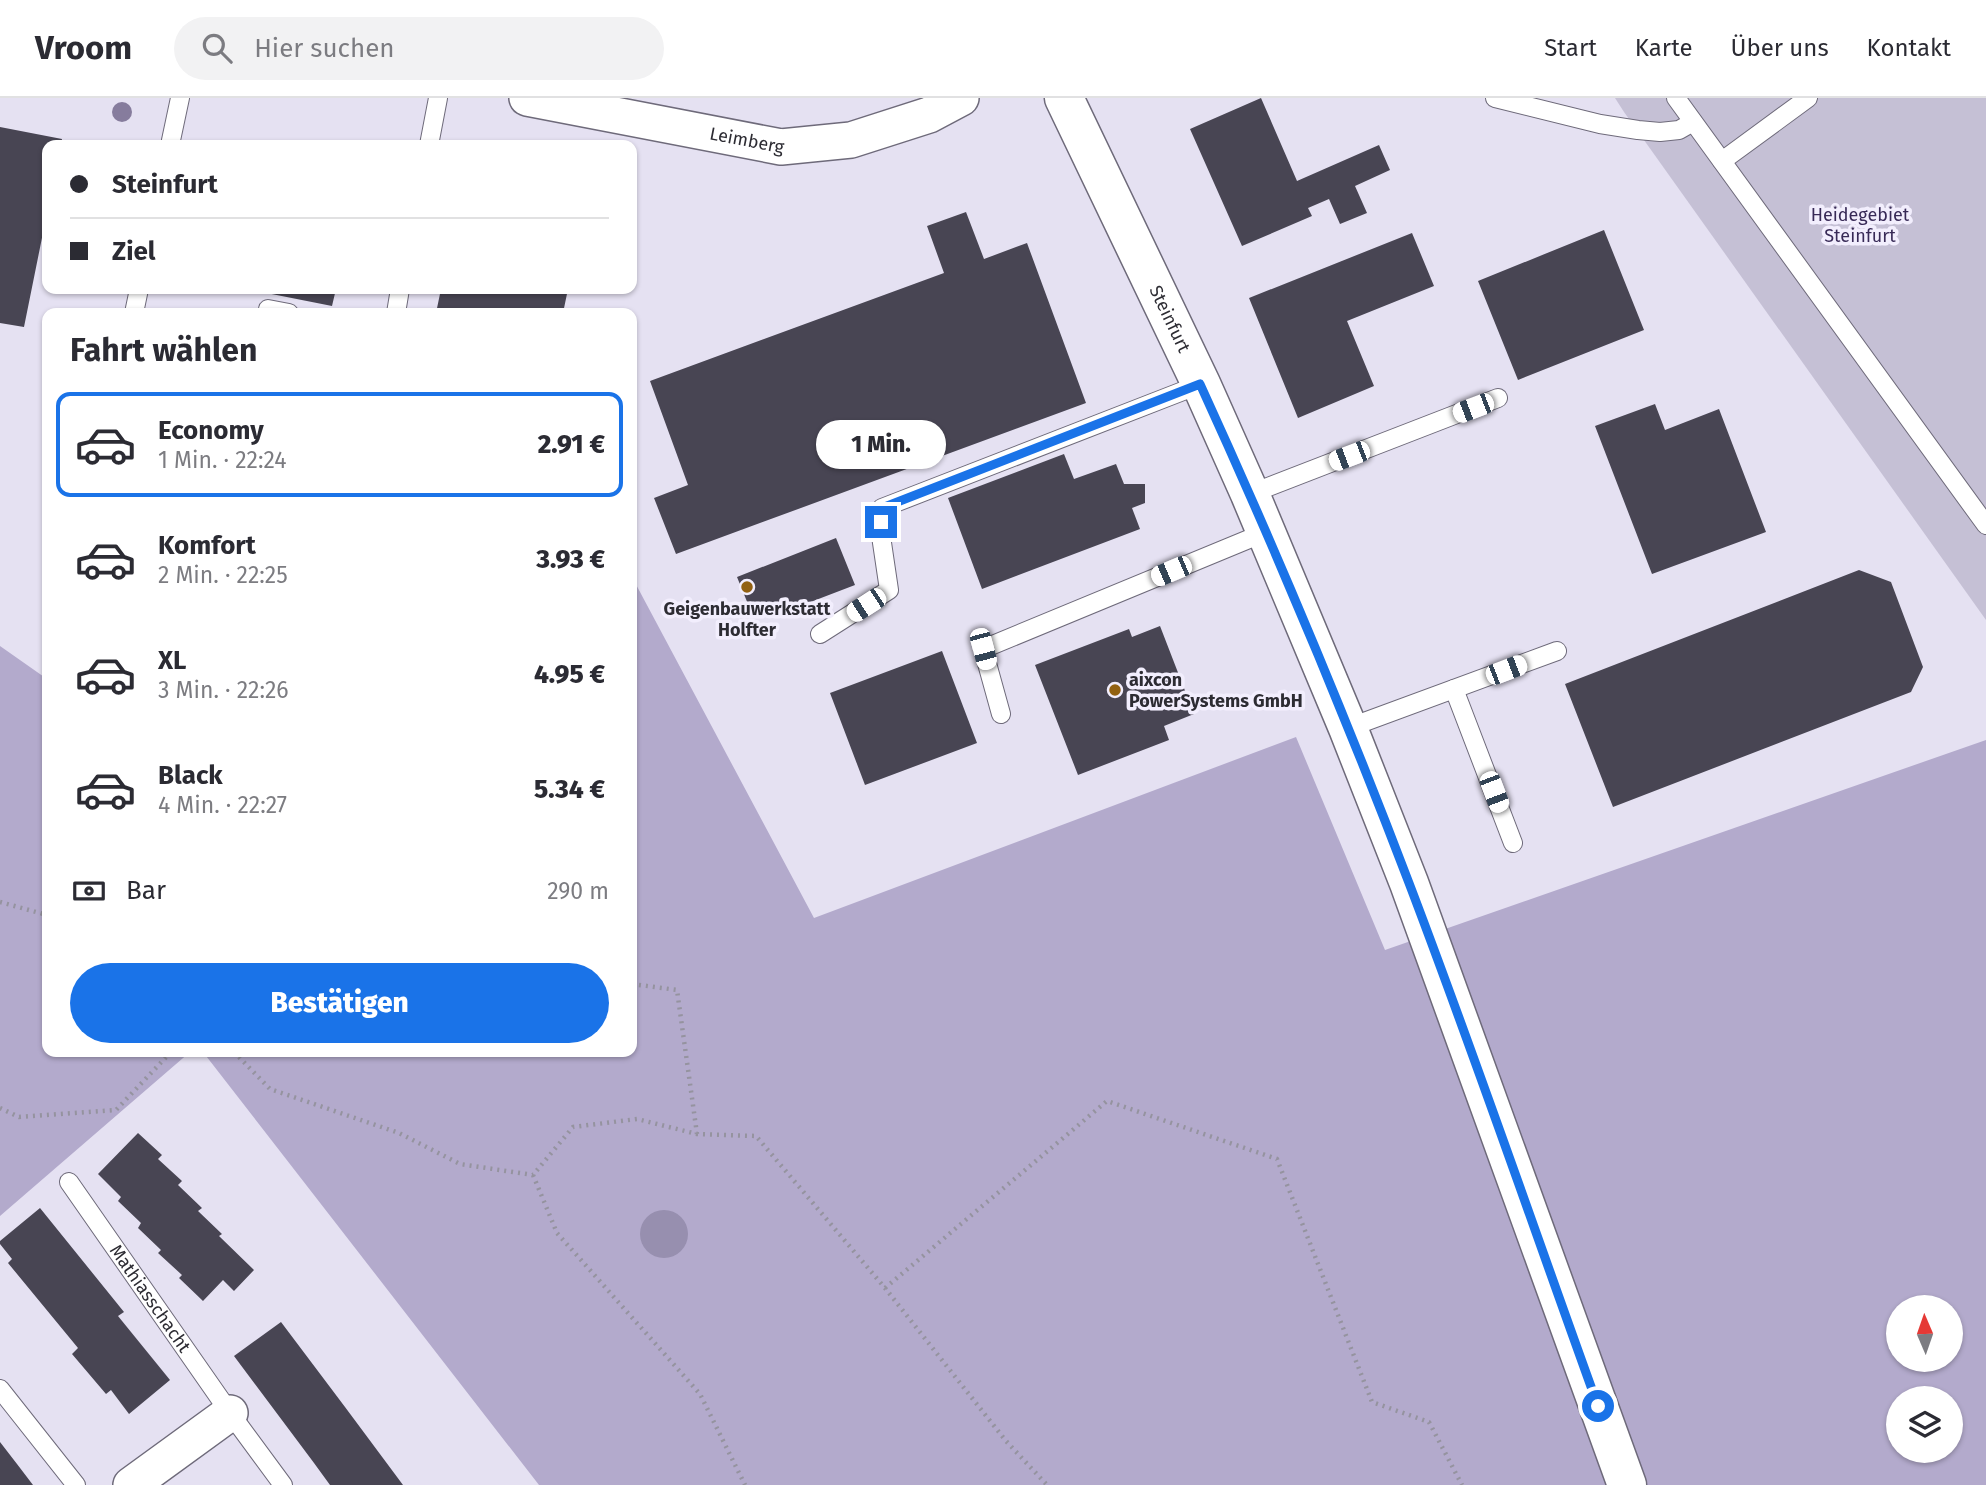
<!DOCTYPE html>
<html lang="de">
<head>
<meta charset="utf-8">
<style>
	body { margin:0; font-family:"Fira Sans",sans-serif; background:#f2f2f3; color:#2b2b33; height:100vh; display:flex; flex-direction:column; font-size:26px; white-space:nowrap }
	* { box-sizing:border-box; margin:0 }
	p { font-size:23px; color:#7c7c81 }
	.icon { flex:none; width:38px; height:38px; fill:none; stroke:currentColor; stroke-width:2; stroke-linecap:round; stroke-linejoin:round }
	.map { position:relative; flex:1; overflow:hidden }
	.sheet { position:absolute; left:42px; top:210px; width:595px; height:749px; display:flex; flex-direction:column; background:#fff; border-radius:14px; box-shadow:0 2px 5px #0004 }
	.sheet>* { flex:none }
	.guide { position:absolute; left:42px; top:42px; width:595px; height:154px; border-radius:14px; box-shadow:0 2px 5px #0004; display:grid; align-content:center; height:154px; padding:0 28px; background:#fff }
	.needle { width:46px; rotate:358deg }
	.buttons { position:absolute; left:1886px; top:1197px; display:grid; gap:14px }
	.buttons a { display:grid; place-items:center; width:77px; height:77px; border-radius:50%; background:#fff; box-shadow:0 2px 5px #0004; font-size:35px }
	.end { position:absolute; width:32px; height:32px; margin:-16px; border:9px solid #1a73e8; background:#fff; box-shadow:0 0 0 4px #fff }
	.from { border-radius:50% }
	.bubble { position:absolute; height:49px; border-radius:24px; background:#fff; box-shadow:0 2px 5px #0004; font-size:23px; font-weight:800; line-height:49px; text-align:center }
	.car { position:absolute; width:21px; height:42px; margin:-21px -10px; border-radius:9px; box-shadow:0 0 5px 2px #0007; background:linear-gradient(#fff 24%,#345 0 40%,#fff 0 76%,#345 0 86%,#fff 0) }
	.guide b { display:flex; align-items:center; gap:24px; height:66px; font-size:26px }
	.guide b+b { border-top:2px solid #e1e1e2 }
	.guide i { width:18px; height:18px; background:#2b2b33 }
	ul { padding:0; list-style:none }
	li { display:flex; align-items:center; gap:21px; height:105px; margin:0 14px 10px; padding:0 14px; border:4px solid transparent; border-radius:14px }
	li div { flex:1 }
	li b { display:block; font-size:26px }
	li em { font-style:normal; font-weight:800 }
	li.on { border-color:#1a73e8 }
	li>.icon { width:63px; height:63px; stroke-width:1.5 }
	h2 { padding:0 28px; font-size:32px; line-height:84px }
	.pay { display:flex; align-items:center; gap:18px; height:77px; padding:0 28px; font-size:26px }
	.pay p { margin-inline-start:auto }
	.action { display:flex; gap:14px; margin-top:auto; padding:14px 28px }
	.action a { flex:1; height:80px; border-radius:42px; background:#1a73e8; color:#fff; font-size:28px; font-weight:800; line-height:80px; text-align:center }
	header { display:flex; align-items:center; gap:42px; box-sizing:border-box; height:98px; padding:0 35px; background:#fff; border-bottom:2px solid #e1e1e2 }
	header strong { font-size:33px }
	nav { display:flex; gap:38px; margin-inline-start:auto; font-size:24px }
	.search { width:490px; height:63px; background:#f2f2f3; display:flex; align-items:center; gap:18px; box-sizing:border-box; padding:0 24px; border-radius:38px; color:#7c7c81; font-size:26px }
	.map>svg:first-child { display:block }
</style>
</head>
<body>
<header>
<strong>Vroom</strong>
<div class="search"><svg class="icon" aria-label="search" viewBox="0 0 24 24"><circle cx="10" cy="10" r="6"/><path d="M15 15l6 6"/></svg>Hier suchen</div>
<nav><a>Start</a><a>Karte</a><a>Über uns</a><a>Kontakt</a></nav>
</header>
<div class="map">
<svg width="1986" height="1387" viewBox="0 0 1986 1387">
	<rect width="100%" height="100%" fill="#e5e1f2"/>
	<path fill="#c5c0d5" d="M 1615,0 L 1986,0 L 1986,522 L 1624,14 Z"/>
	<path fill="#b3aacc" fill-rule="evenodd" d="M 632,479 L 814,820 L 1296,639 L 1385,852 L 1986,642 L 1986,1387 L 539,1387 L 203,954 L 632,954 ZM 1899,1209 L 1951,1209 L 1951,1262 L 1899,1262 ZM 1899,1300 L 1951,1300 L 1951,1353 L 1899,1353 Z
		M 0,548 L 47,581 L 47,954 L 190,954 L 0,1118 Z"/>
	<path fill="#978faf" d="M640 1136a24 24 0 1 1 48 0a24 24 0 1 1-48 0Z"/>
	<path fill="#484553" d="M 1261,0 L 1297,83 L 1379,47 L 1390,72 L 1355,88 L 1367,115 L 1340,126 L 1329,101 L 1308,110 L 1312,118 L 1242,148 L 1190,31 Z
		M 0,29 L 62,41 L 61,47 L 47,47 L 47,115 L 24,229 L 0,225 Z
		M 966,114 L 984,161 L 1027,145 L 1086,305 L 676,456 L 654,400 L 688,387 L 650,283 L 944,175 L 927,128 Z
		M 1604,132 L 1644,232 L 1518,282 L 1478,183 Z
		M 1412,135 L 1434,188 L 1347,223 L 1374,288 L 1298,320 L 1249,200 Z
		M 246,191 L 336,191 L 332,208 Z
		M 441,191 L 568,191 L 563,215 L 436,215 Z
		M 1655,306 L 1665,332 L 1719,311 L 1766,434 L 1652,476 L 1595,328 Z
		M 1064,356 L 1074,381 L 1116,366 L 1124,386 L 1145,386 L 1145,405 L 1132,410 L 1140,431 L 982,491 L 948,400 Z
		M 836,440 L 855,487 L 774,518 L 769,504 L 750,511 L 737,479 Z
		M 1859,472 L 1891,484 L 1923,569 L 1911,594 L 1613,709 L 1565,586 Z
		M 1160,528 L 1194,616 L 1164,628 L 1169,642 L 1078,677 L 1035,567 L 1129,531 L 1132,539 Z
		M 942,553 L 977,645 L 865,687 L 830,595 Z
		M 138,1035 L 162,1057 L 158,1061 L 182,1083 L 178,1087 L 202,1110 L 198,1113 L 222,1136 L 219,1138 L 254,1172 L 234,1193 L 223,1182 L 203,1203 L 179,1180 L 182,1177 L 158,1155 L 161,1152 L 138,1130 L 141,1125 L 118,1103 L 121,1099 L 98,1076 Z
		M 40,1110 L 124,1214 L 118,1218 L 170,1282 L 129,1316 L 111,1292 L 106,1296 L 72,1256 L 78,1250 L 8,1165 L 12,1161 L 0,1146 L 0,1143 Z
		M 281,1224 L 345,1309 L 403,1387 L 330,1387 L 314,1365 L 234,1258 Z
		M 0,1344 L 17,1366 L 33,1387 L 0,1387 Z"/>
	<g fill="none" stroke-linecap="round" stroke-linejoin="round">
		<defs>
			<g id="lane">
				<path d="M 1495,0 L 1600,26 L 1638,32 L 1660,34 L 1679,32 L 1693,24"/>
				<path d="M 1676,0 L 1986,427"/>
				<path d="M 170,47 L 180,0"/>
				<path d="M 429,47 L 438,0"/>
				<path d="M 1722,63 L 1808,0"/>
				<path d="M 268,211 L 289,215"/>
				<path d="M 134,215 L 139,191"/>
				<path d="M 396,215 L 400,191"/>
				<path d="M 1250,396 L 1498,300"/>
				<path d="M 820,536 L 889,492 L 881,438 L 882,410 L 1201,286"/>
				<path d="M 1454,591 L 1513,745"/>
				<path d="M 1001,616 L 983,551 L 1266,434"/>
				<path d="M 1348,630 L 1557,553"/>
				<path id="s1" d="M 69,1084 L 230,1315 L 283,1387"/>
				<path d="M 0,1291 L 76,1387"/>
			</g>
			<g id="street">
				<path id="s2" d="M 527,0 L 781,49 L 851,42 L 929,17 L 961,0"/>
				<path d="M 131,1387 L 230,1315"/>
			</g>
			<g id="secondary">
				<path id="s3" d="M 1064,0 L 1201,286 L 1250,396 L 1348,630 L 1409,785 L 1627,1387"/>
			</g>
		</defs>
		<use href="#lane" stroke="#6e6a7a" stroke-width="20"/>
		<use href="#street" stroke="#6e6a7a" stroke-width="38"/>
		<use href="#secondary" stroke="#6e6a7a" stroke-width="41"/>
		<path stroke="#95939f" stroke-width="4.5" stroke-dasharray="2 5" stroke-linecap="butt" d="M 0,804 L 47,817
			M 632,886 L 677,892 L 697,1036
			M 234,954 L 270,991 L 399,1035 L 460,1066 L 533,1077 L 573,1029 L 637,1021 L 697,1036 L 756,1038 L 885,1190 L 1006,1343 L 1047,1387
			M 0,1010 L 19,1019 L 116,1012 L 171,954
			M 533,1077 L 557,1135 L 700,1296 L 745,1387
			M 885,1190 L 1107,1003 L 1277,1061 L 1372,1304 L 1429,1324 L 1462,1387"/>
		<use href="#lane" stroke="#fff" stroke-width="18"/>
		<use href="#street" stroke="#fff" stroke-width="35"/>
		<use href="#secondary" stroke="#fff" stroke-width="38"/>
	</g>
	<circle fill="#867c9d" cx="122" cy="14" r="10"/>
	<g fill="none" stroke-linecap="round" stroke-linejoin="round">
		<path stroke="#1a73e8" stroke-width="9" d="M 881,424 L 882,410 L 1200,286 C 1275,450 1345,617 1409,785 C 1475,958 1535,1134 1598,1308"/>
	</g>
	<g fill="#926111" stroke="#f2eefd" stroke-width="2.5">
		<circle cx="747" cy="489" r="7"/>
		<circle cx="1115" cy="592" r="7"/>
	</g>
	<g text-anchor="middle" stroke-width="7" stroke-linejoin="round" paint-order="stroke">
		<g font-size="18" fill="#2d2c33" stroke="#f2eefd">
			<text dy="6" stroke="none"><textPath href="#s2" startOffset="224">Leimberg</textPath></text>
			<text dy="6" stroke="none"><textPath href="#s3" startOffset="245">Steinfurt</textPath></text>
			<text dy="6" stroke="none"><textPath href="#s1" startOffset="142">Mathiasschacht</textPath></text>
		</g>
		<g font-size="18" fill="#382a57" stroke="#f2eefd">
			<text x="1860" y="123">Heidegebiet<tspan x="1860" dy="21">Steinfurt</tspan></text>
		</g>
		<g font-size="18" font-weight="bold" fill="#2d2c33" stroke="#f2eefd">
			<text x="747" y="517">Geigenbauwerkstatt<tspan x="747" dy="21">Holfter</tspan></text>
			<text x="1129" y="588" text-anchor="start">aixcon<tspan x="1129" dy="21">PowerSystems GmbH</tspan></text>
		</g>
	</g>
</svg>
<div class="buttons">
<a><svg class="needle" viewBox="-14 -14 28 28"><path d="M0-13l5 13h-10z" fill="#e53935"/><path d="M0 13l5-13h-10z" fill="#7c7c81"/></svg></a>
<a><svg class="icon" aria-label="layers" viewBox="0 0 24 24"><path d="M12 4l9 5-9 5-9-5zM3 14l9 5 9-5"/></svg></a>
</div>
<i class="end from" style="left:1598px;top:1308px"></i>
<i class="end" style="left:881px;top:424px"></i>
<div class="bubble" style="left:816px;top:322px;width:130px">1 Min.</div>
<i class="car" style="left:1473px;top:310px;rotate:249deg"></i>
<i class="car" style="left:1349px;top:358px;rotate:249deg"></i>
<i class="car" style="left:1171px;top:473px;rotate:247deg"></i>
<i class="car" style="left:866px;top:507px;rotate:237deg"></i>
<i class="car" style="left:983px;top:551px;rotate:165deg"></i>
<i class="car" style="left:1506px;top:572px;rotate:69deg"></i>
<i class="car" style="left:1494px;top:694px;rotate:159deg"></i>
<div class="guide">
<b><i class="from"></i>Steinfurt</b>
<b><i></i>Ziel</b>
</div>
<section class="sheet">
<h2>Fahrt wählen</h2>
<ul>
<li class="on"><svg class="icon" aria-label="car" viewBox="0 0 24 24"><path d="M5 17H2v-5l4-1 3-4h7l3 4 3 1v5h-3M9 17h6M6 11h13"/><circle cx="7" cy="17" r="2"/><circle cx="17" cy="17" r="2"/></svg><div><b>Economy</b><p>1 Min. · 22:24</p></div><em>2.91 €</em></li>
<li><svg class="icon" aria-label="car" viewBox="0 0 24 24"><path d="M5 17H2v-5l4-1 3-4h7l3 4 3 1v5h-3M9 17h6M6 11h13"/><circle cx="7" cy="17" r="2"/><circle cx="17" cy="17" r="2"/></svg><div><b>Komfort</b><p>2 Min. · 22:25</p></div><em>3.93 €</em></li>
<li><svg class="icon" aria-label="car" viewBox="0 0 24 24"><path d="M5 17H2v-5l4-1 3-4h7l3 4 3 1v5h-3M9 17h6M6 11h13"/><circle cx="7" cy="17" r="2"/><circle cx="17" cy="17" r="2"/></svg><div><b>XL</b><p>3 Min. · 22:26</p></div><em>4.95 €</em></li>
<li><svg class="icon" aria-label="car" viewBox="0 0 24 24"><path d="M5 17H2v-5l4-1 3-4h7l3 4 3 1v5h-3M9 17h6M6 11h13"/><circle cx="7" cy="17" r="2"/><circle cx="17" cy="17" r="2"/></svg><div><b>Black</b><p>4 Min. · 22:27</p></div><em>5.34 €</em></li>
</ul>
<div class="pay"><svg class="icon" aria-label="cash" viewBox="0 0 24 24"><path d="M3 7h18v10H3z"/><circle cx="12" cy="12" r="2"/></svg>Bar<p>290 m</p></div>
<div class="action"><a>Bestätigen</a></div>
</section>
</div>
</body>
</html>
